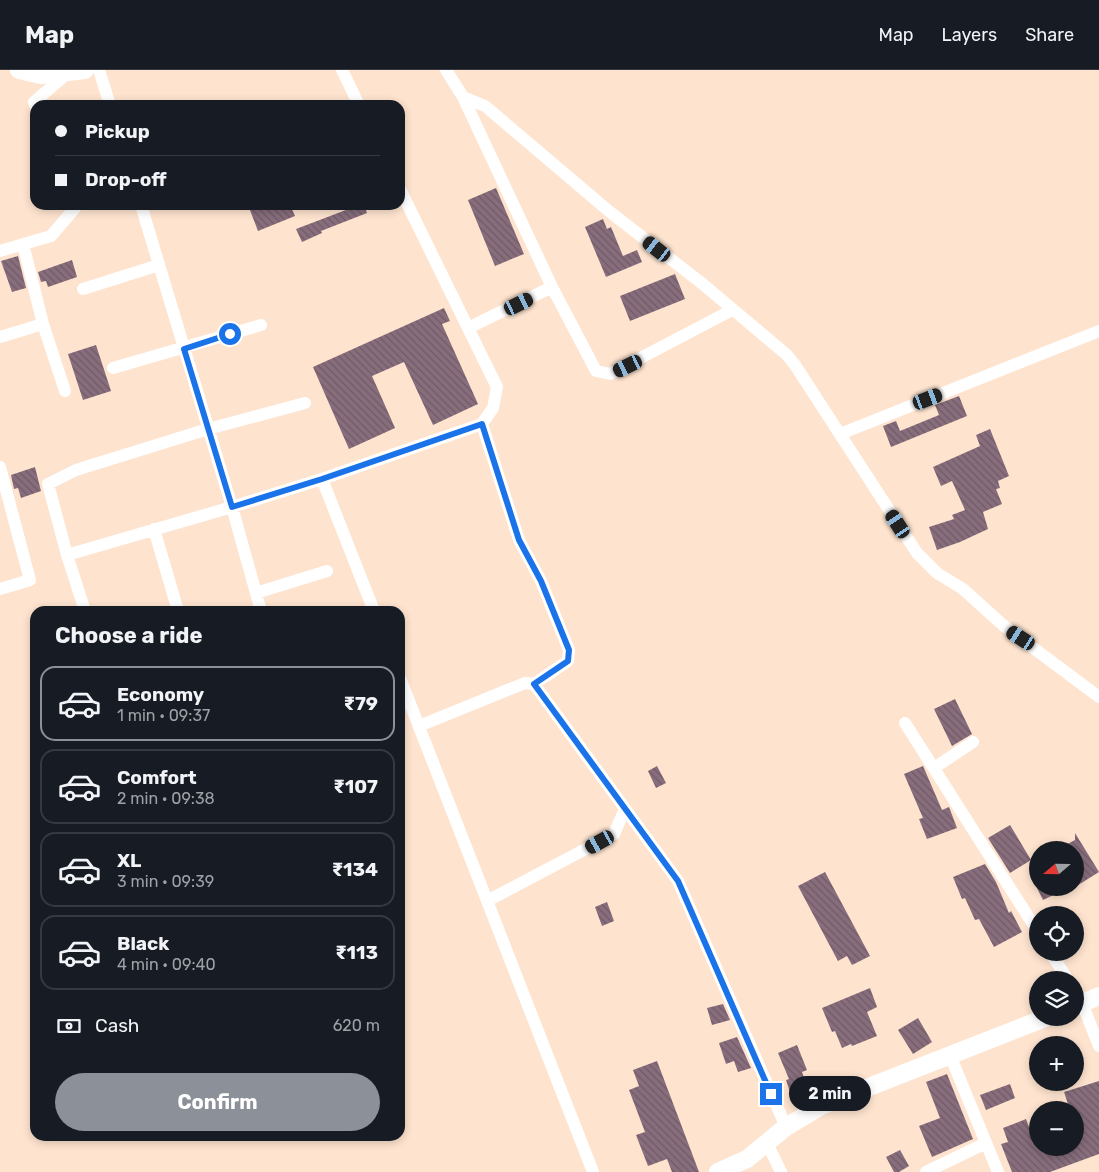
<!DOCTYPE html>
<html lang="en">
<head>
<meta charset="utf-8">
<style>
	body { margin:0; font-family:Rubik,sans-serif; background:#20242c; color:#f1f3f6; height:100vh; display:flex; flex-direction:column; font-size:19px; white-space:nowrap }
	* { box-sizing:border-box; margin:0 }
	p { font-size:16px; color:#9ea1a6 }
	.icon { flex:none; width:28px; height:28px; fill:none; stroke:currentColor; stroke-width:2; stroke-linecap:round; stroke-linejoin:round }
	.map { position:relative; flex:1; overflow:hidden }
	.details { position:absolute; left:30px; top:536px; width:375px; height:535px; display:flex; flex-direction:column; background:#171b24; border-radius:15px; box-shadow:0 2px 8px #0003 }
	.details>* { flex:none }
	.hud { position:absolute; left:30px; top:30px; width:375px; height:110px; border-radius:15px; box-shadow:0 2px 8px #0003; display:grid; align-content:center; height:110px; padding:0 25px; background:#171b24 }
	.needle { width:32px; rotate:250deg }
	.tools { position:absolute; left:1029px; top:771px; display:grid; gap:10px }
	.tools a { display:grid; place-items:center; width:55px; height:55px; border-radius:50%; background:#171b24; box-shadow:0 2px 8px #0003; font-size:25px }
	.end { position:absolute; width:22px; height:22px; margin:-11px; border:6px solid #1a73e8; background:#fff; box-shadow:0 0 0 2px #fff }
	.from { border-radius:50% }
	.bubble { position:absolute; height:35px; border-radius:18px; background:#171b24; box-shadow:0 2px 8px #0003; font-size:16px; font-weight:700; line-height:35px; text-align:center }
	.car { position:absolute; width:15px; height:30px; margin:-15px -8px; border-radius:6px; box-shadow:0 0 4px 1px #0007; background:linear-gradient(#222 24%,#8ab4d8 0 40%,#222 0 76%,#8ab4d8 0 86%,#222 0) }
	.hud b { display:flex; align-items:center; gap:18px; height:48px; font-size:19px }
	.hud b+b { border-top:1px solid #363941 }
	.hud i { width:12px; height:12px; background:#f1f3f6 }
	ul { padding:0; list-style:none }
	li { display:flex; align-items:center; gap:15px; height:75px; margin:0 10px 8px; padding:0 15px; border:2px solid #363941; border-radius:15px }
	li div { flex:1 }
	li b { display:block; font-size:19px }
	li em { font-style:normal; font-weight:700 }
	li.on { border-color:#8c9099 }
	li>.icon { width:45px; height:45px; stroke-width:1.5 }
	h2 { padding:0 25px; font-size:22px; line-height:60px }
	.pay { display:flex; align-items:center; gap:12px; height:55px; padding:0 25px; font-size:19px }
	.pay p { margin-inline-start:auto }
	.button { display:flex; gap:10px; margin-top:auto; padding:10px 25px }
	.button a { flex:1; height:58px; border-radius:30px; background:#8c9099; color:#fff; font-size:20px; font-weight:700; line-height:58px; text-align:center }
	header { display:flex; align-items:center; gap:30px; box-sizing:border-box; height:70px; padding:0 25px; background:#171b24; border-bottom:1px solid #363941 }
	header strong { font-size:24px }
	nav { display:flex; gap:28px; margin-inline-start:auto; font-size:18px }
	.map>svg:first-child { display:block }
</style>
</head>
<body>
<header>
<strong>Map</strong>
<nav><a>Map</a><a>Layers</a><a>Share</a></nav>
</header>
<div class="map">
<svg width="1099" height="1102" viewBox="0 0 1099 1102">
	<defs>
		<pattern id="building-back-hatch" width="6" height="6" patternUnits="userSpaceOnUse" patternTransform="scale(1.25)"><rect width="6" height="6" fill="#886e7d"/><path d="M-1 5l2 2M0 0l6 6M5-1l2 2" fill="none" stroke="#6f5a65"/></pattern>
	</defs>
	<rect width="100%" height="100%" fill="#fee4cf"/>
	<path fill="url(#building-back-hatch)" d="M 496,118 L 524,184 L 495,196 L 468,130 Z
		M 248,135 L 290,135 L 295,146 L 258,161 Z
		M 359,135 L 364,135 L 367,143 L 321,161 L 322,163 L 302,172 L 296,159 Z
		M 603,149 L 607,159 L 611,157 L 623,186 L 637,180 L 642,192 L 606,207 L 585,157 Z
		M 18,186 L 26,218 L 12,222 L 1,191 Z
		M 72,190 L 77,207 L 48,217 L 46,211 L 41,212 L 38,202 Z
		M 675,204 L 685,229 L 630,251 L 620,226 Z
		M 444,238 L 450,251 L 442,254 L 478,334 L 433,355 L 404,292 L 372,306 L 395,358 L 349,379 L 313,297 Z
		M 96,275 L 111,321 L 83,330 L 68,284 Z
		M 959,326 L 967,346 L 891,377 L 883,356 L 896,351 L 900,361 L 939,345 L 935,335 Z
		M 990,359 L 1009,406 L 998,411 L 1000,418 L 996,419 L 1002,434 L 983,442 L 988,459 L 960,472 L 937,480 L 929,457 L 954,449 L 952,445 L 965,440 L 952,411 L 941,416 L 933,397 L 980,376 L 976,365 Z
		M 35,397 L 41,421 L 21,428 L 18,418 L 14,419 L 11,405 Z
		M 955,629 L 972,664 L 952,676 L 934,639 Z
		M 657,696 L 666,713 L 656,718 L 648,701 Z
		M 923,696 L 942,740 L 949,737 L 957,758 L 927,769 L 919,749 L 923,748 L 904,704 Z
		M 1010,755 L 1031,790 L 1010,803 L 988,768 Z
		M 1075,763 L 1099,802 L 1075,817 L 1075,780 L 1056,780 L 1075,770 Z
		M 985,794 L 996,812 L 1009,843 L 1011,841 L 1022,862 L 994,877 L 979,849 L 975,850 L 965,828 L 962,829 L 953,807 Z
		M 825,802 L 870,886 L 852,895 L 847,886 L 838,891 L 798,816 Z
		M 1037,818 L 1068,818 L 1043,830 Z
		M 607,832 L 614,851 L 602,856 L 595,837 Z
		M 870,918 L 877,937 L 867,942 L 877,966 L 852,976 L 851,974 L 842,978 L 835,961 L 832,962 L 822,938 Z
		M 723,934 L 730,950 L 712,955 L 707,938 Z
		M 918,948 L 932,972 L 913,984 L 898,960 Z
		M 737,967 L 751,998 L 738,1002 L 734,991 L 726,994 L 719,973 Z
		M 797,975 L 807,1000 L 802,1002 L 811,1028 L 801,1031 L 798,1022 L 791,1025 L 786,1010 L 789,1009 L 778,983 Z
		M 657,991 L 699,1102 L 672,1102 L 667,1089 L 648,1096 L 636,1065 L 645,1062 L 629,1020 L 639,1016 L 633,1000 Z
		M 947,1004 L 973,1069 L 932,1087 L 919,1056 L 940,1048 L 926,1012 Z
		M 1099,1011 L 1099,1084 L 1050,1102 L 1012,1102 L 1001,1074 L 1008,1072 L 1003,1058 L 1026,1049 L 1037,1078 L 1075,1078 L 1075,1040 L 1070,1040 L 1064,1022 Z
		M 1010,1014 L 1015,1028 L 986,1040 L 980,1025 Z
		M 900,1080 L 909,1096 L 899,1102 L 894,1102 L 886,1087 Z"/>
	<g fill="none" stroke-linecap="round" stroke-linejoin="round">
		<path stroke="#fff" stroke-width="12" d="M 99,0 L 110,35
			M 342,0 L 359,35
			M 446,0 L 463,27 L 485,36 L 610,142 L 704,215 L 787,285 L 795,295 L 917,483 L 937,503 L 963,519 L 1004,556 L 1099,627
			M 463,27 L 552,217 L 596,301 L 610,304 L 732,240
			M 35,35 L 34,32 L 69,2
			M 400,119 L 468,258 L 552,217
			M 141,135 L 232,437 L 322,409 L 482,354 L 493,338 L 497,317 L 468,258
			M 0,181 L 51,166 L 75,138 L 74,135
			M 83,219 L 159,195
			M 43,254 L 65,321
			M 0,267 L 43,254 L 23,174
			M 113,298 L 261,255
			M 840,364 L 1099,261
			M 0,397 L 30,510 L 0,519
			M 322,409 L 374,541
			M 154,459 L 178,541
			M 67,485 L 48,414 L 76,400 L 208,359 L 305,333
			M 256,523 L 327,501
			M 85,541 L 67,485 L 232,437 L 261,541
			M 400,608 L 593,1102
			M 534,614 L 678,811 L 786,1057
			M 905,653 L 1038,862
			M 419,656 L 525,613 L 534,614 L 568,591 L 569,580 L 541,511 L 519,470 L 482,354
			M 934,698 L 973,672
			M 487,831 L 614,764 L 625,739
			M 1050,882 L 1068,910
			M 1075,921 L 1082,933 L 1099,976
			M 950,985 L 998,1102
			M 767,1073 L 781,1102
			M 926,1102 L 986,1073"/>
		<path stroke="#fff" stroke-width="18" d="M 19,0 L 41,5 L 85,0
			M 1075,936 L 1099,926
			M 718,1102 L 747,1089 L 786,1057 L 823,1035 L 1045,948"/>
	</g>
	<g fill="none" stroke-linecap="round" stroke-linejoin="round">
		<path stroke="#1a73e8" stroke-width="6" d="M 230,264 L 184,279 L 232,437 L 322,409 L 482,354 L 519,470 L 541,511 L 569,580 L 568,591 L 534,614 L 678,811 L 771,1024"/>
	</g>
</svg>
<div class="tools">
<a><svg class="needle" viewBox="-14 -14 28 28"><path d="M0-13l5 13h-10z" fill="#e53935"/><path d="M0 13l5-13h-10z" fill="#9ea1a6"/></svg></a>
<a><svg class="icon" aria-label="locate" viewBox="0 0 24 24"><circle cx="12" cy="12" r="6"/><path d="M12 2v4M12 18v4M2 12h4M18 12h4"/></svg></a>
<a><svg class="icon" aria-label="layers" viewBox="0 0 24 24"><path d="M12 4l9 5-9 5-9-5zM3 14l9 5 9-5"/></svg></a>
<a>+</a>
<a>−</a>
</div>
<i class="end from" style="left:230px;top:264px"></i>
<i class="end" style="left:771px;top:1024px"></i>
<div class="bubble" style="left:789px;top:1006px;width:82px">2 min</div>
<i class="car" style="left:657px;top:179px;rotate:308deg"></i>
<i class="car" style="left:519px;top:234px;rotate:64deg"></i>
<i class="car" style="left:628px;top:296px;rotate:244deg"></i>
<i class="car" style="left:928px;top:329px;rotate:69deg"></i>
<i class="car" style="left:898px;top:454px;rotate:327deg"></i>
<i class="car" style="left:1021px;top:568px;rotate:303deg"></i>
<i class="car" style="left:600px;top:772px;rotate:241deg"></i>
<div class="hud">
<b><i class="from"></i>Pickup</b>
<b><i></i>Drop-off</b>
</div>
<section class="details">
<h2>Choose a ride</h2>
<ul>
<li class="on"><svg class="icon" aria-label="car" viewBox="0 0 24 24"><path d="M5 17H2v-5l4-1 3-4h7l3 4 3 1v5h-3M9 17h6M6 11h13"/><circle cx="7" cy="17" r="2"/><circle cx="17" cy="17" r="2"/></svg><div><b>Economy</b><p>1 min · 09:37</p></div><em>₹79</em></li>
<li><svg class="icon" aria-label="car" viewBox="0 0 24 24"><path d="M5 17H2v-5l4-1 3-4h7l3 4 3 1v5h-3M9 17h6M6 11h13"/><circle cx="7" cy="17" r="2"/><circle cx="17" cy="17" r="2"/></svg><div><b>Comfort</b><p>2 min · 09:38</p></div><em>₹107</em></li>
<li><svg class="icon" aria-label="car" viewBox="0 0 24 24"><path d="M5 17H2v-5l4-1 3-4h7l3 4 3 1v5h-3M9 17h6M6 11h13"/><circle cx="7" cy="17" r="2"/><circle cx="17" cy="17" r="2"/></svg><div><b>XL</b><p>3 min · 09:39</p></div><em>₹134</em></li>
<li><svg class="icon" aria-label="car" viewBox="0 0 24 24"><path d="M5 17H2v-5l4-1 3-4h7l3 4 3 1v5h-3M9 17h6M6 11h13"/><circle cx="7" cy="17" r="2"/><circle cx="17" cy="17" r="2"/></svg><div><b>Black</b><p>4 min · 09:40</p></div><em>₹113</em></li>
</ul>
<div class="pay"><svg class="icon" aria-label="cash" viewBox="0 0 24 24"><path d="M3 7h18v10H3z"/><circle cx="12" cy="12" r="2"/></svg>Cash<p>620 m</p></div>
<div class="button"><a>Confirm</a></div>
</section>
</div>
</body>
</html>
